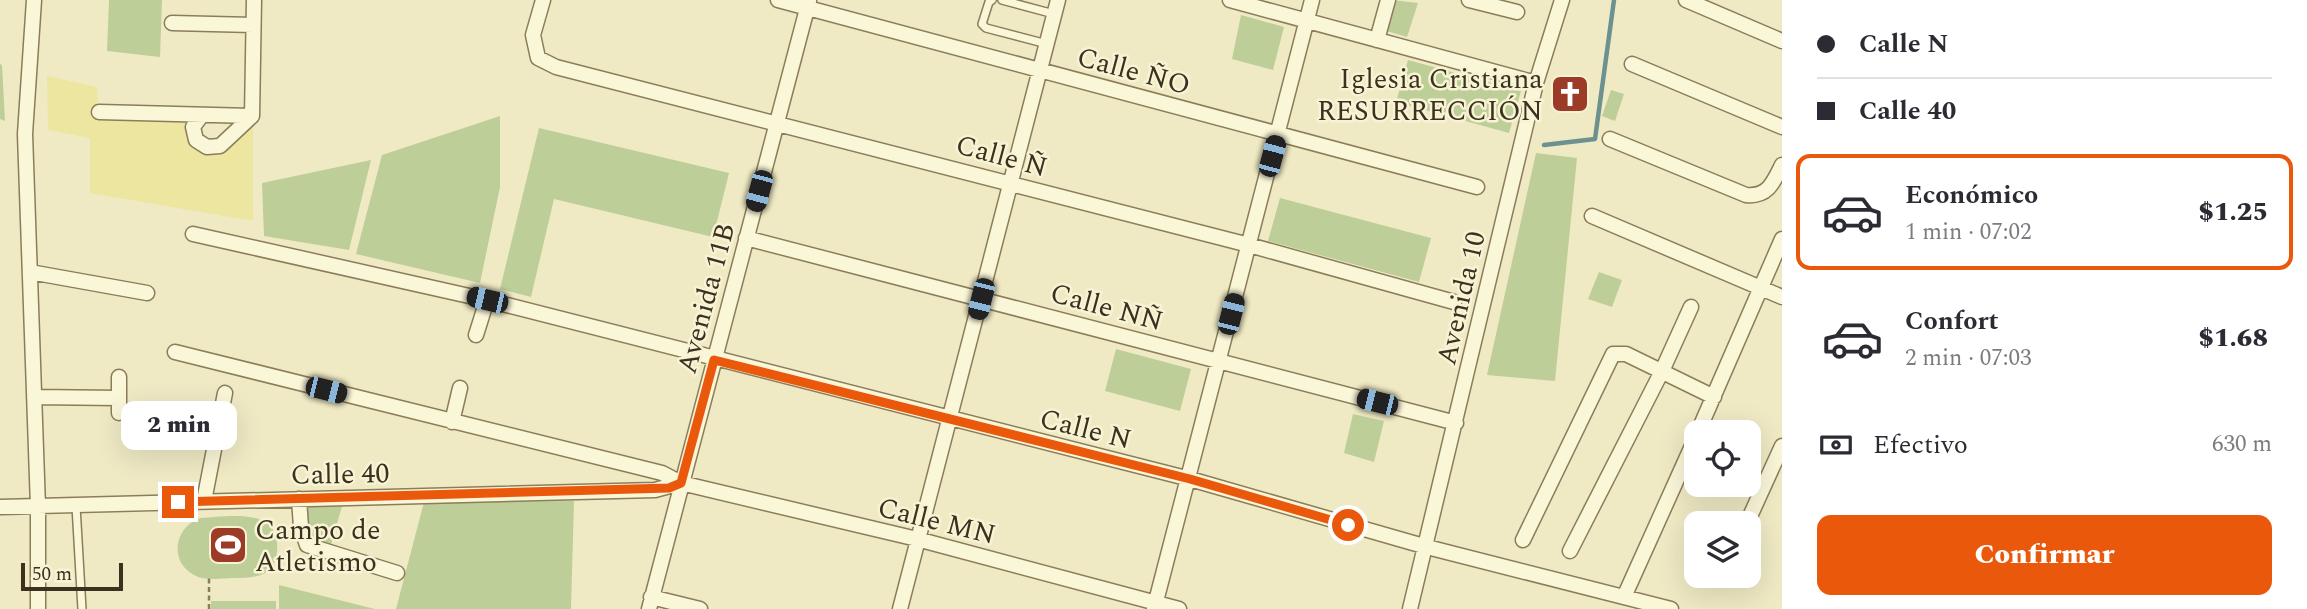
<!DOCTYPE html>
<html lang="es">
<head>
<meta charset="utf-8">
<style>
	body { margin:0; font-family:Spectral,serif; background:#f7f7f7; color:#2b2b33; height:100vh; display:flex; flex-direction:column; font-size:26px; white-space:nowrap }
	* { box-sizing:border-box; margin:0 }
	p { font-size:23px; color:#7c7c81 }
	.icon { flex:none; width:38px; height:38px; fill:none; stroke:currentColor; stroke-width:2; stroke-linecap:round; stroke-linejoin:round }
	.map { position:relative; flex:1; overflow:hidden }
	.side { display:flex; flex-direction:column; background:#fff; width:525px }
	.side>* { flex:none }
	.top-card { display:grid; align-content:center; height:154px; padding:0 35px; background:#fff }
	.fabs { position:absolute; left:1684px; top:420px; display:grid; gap:14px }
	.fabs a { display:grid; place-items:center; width:77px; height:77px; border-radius:14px; background:#fff; box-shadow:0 7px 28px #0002; font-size:35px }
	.scale { position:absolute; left:21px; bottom:18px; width:102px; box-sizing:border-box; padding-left:7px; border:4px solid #3a311e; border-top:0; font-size:19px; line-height:24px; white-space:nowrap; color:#3a311e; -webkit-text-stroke:5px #f7f3d4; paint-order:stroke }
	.end { position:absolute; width:32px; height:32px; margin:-16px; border:9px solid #ea580c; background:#fff; box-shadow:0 0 0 4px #fff }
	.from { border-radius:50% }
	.bubble { position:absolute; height:49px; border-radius:14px; background:#fff; box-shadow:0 7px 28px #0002; font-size:23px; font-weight:800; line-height:49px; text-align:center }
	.car { position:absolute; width:21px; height:42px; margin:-21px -10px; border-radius:9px; box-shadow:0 0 5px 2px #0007; background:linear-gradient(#222 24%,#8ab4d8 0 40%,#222 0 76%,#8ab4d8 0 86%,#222 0) }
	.top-card b { display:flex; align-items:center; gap:24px; height:66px; font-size:26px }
	.top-card b+b { border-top:2px solid #e1e1e2 }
	.top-card i { width:18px; height:18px; background:#2b2b33 }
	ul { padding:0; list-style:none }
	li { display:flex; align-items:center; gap:21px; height:116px; margin:0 14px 10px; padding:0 21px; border:4px solid transparent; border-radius:14px }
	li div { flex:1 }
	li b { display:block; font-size:26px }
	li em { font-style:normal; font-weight:800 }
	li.active { border-color:#ea580c }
	li>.icon { width:63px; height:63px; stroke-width:1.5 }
	.pay { display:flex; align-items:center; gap:18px; height:77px; padding:0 35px; font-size:26px }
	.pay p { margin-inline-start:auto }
	.primary-button { display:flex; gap:14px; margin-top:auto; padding:14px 35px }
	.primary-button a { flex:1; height:80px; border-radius:14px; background:#ea580c; color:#fff; font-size:28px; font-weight:800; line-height:80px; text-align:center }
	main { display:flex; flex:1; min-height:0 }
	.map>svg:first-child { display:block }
</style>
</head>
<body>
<main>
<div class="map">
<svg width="1782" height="609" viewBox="0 0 1782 609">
	<rect width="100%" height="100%" fill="#efeac4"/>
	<path fill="#bece98" d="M 109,0 L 162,0 L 160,57 L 107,51 Z
		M 1392,0 L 1418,3 L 1407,37 L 1383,30 Z
		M 1241,15 L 1284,27 L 1273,70 L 1232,59 Z
		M 1408,60 L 1521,91 L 1509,133 L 1396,102 Z
		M 0,64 L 2,65 L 5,121 L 0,119 Z
		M 1611,90 L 1624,94 L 1615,121 L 1602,116 Z
		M 500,116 L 500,187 L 480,283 L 356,254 L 382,155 Z
		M 539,128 L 729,173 L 713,237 L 554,199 L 531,297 L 500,289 Z
		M 1536,153 L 1577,158 L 1555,381 L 1487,375 Z
		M 371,160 L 349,250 L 264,236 L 262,183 Z
		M 1280,198 L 1431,238 L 1419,282 L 1268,241 Z
		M 1599,272 L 1622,280 L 1612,307 L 1588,299 Z
		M 1116,349 L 1191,369 L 1180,411 L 1105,391 Z
		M 1353,414 L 1384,421 L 1374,462 L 1344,453 Z
		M 344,499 L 331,545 L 300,537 L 298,501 Z
		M 574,501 L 571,609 L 396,609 L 424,502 Z
		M 200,518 C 225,517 275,507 277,543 C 278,553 276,561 270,570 C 259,578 247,578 234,578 C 222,578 206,581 196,576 C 168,563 174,527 200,518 Z
		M 279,585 L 375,609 L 279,609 Z
		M 211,601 L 276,601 L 276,609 L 211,609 Z"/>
	<path fill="#ece6a1" d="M 47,76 L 97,87 L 98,112 L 199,116 L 191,127 L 207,149 L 253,118 L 253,221 L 90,193 L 90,138 L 48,130 Z"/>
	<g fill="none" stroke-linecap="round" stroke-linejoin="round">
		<path stroke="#6c918f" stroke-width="4.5" d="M 1544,145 L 1595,139 L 1614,0"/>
		<defs>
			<path id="service" d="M 992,0 L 989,2 L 982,24 L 986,28 L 1047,44
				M 1002,0 L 1054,14
				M 76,506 L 82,609"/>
			<path id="minor" d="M 34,0 L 25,134 L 38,507 L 38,609
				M 543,0 L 533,35 L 538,58 L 556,67 L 1249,245 L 1454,302
				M 778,0 L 1477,187
				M 1230,0 L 1536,83
				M 1469,0 L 1517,12
				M 1686,0 L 1782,41
				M 172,23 L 253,25
				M 1377,40 L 1388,0
				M 1632,64 L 1782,127
				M 99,112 L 252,116 L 254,0
				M 202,115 L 193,127 L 196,140 L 207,147 L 220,146 L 252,116
				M 1610,139 L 1746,195 C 1768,197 1773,183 1782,165
				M 1592,216 L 1782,297
				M 193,234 L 487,300 L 1190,479 L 1427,547 L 1671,609
				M 746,238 L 1456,423
				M 30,272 L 147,293
				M 476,335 L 487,300
				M 175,352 L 662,473 L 681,483 L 917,539 L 1179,609
				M 34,397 L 119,398 L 119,413
				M 119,398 L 119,377
				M 452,422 L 460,388
				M 1698,432 L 1782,239
				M 299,499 L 301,527 L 307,545 L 397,573
				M 204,501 L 225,393
				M 0,507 L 655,490 L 681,483
				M 1747,523 L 1782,446
				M 1523,540 L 1613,354 L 1626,354 L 1714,397
				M 1570,551 L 1662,371 L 1691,307
				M 651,597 L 700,609
				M 1624,597 L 1696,437
				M 649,609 L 809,1
				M 900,609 L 1058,0
				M 1154,609 L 1312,0
				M 1410,609 L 1536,83 L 1562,0"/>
		</defs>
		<use href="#service" stroke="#8b7d5a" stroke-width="10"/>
		<use href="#minor" stroke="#8b7d5a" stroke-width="17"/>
		<path stroke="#8b7d5a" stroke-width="2.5" stroke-dasharray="5 3.5" stroke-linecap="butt" d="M 209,609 L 209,578"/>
		<use href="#service" stroke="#faf6d8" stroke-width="7"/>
		<use href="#minor" stroke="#faf6d8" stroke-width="14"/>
	</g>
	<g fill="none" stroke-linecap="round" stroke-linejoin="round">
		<path stroke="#ea580c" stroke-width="9" d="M 178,502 L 669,488 L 681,483 L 714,360 L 1190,479 L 1348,525"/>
	</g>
	<defs>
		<symbol id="church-square" viewBox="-11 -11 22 22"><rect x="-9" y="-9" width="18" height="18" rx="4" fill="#9c3c28" stroke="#f7f3d4"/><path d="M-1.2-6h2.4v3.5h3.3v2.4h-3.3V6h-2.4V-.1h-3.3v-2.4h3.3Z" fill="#fff"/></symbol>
		<symbol id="stadium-square" viewBox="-11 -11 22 22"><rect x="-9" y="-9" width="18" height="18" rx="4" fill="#9c3c28" stroke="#f7f3d4"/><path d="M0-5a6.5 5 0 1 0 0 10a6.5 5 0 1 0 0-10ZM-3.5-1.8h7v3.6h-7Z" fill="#fff"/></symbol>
	</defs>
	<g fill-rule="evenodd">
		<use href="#church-square" x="1548" y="72" width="44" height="44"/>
		<use href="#stadium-square" x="206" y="523" width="44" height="44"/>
	</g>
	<g text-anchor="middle" stroke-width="5" stroke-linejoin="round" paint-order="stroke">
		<g font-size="28" fill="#3a311e" stroke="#f7f3d4">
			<text transform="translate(1134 70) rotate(15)" y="10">Calle ÑO</text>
			<text transform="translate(1002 155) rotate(15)" y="10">Calle Ñ</text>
			<text transform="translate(705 298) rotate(-75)" y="10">Avenida 11B</text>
			<text transform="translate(1460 298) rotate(-77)" y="10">Avenida 10</text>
			<text transform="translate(1107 306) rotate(15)" y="10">Calle NÑ</text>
			<text transform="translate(1086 428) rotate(14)" y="10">Calle N</text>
			<text transform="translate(340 473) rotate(-1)" y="10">Calle 40</text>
			<text transform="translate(937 520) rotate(14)" y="10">Calle MN</text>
		</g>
		<g font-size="28" fill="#3a311e" stroke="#f7f3d4" text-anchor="end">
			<text x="1543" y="88">Iglesia Cristiana<tspan x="1543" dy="32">RESURRECCIÓN</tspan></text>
			<text x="255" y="539" text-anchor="start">Campo de<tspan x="255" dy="32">Atletismo</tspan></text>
		</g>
	</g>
</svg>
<div class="fabs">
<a><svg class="icon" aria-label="locate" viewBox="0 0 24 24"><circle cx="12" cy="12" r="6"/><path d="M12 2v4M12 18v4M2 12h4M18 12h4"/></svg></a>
<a><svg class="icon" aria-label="layers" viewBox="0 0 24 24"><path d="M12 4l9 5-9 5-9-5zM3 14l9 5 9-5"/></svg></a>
</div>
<div class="scale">50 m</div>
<i class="end from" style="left:1348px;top:525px"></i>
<i class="end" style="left:178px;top:502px"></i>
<div class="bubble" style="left:121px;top:401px;width:116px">2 min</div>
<i class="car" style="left:1272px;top:156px;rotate:15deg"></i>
<i class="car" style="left:759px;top:191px;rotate:195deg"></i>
<i class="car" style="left:981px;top:299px;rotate:194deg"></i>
<i class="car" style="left:487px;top:300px;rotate:283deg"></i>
<i class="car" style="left:1231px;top:314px;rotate:14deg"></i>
<i class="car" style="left:326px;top:390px;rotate:104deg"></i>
<i class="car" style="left:1377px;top:402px;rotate:284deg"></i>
</div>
<section class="side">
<div class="top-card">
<b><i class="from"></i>Calle N</b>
<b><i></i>Calle 40</b>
</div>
<ul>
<li class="active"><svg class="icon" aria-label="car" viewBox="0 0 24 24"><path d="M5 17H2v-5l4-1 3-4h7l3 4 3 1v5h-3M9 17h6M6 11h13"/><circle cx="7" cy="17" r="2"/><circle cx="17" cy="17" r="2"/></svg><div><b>Económico</b><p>1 min · 07:02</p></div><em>$1.25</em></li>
<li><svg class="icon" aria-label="car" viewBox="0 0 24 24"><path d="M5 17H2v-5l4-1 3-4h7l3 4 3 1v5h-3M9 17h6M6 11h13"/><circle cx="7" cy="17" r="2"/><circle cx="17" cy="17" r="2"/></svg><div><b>Confort</b><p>2 min · 07:03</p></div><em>$1.68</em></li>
</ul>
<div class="pay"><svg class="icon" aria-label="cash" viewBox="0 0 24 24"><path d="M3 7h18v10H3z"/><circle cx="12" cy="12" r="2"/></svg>Efectivo<p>630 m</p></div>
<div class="primary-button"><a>Confirmar</a></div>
</section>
</main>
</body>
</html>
